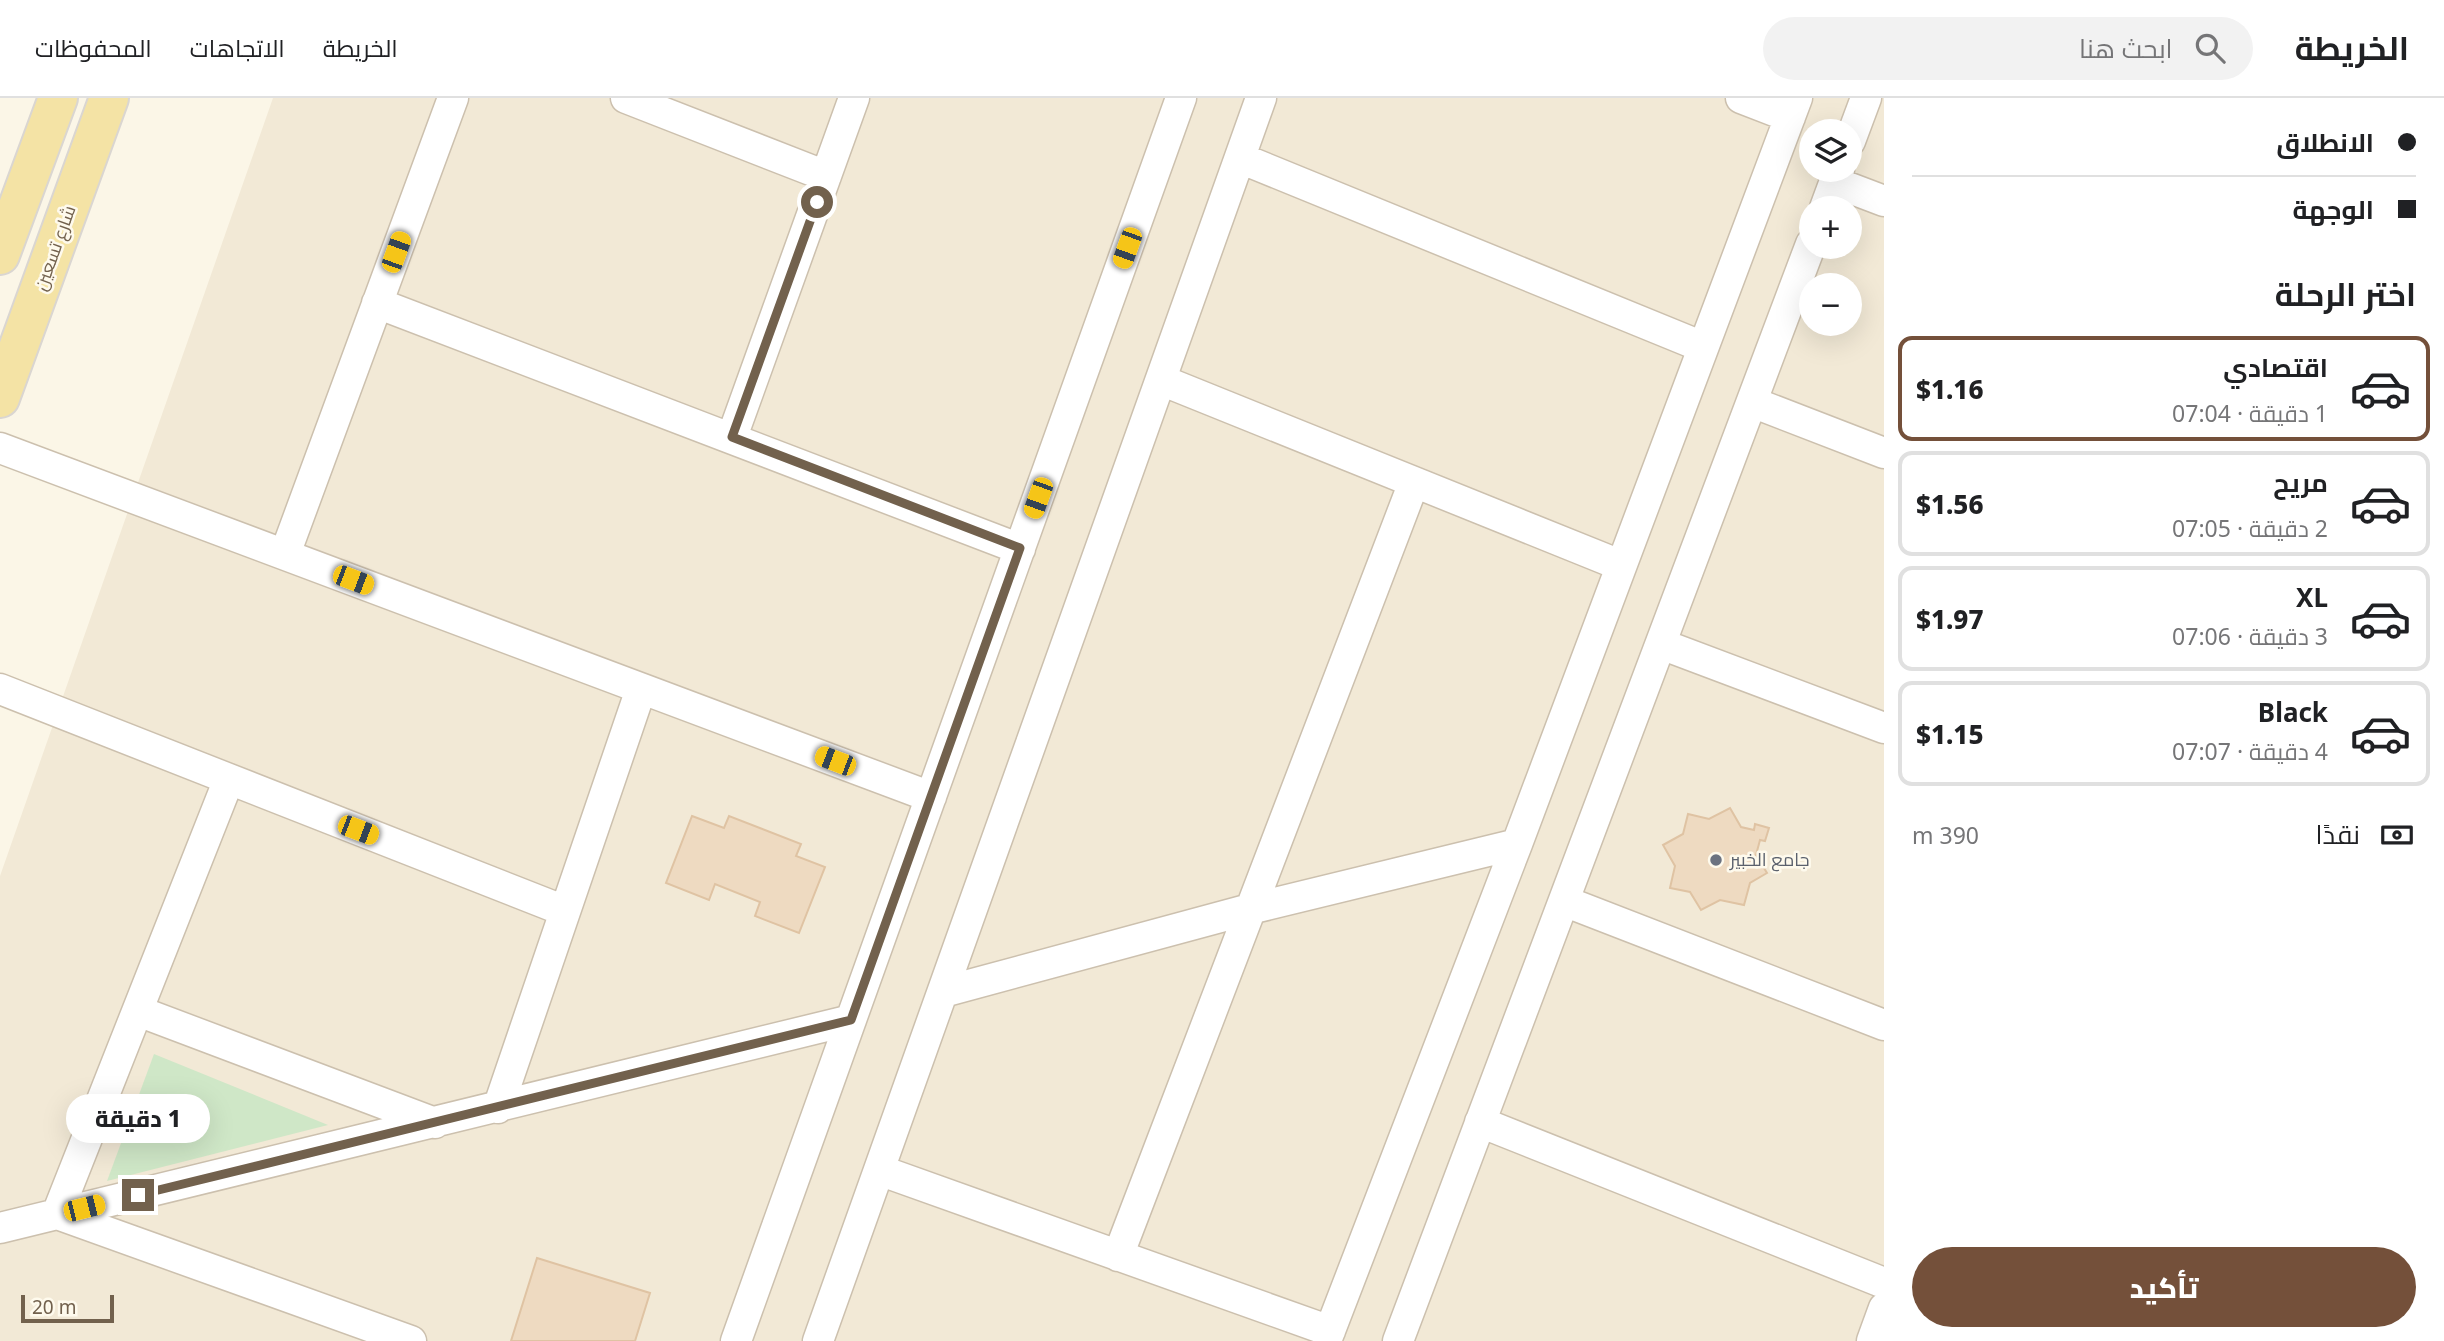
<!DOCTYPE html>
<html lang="ar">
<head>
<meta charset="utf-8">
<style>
	body { margin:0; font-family:"Noto Sans",Cairo,sans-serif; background:#f2f2f2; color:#202124; direction:rtl; height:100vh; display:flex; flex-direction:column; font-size:26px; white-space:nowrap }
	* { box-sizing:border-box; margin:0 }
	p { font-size:23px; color:#757577 }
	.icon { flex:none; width:38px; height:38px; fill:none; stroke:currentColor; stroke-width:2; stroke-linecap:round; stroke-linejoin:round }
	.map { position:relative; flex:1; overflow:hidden; direction:ltr }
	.sheet { display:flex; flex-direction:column; background:#fff; width:560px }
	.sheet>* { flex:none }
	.guide { display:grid; align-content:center; height:154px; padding:0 28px; background:#fff }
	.controls { position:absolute; left:1799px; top:21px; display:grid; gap:14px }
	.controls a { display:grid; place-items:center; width:63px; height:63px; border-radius:50%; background:#fff; box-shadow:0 7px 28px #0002; font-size:35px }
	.scale { position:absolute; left:21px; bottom:18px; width:93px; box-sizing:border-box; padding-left:7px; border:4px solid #72614d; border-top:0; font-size:19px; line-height:24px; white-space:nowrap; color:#72614d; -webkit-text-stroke:5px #fefaed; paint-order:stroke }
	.end { position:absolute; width:32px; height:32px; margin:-16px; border:9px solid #72614d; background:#fff; box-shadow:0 0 0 4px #fff }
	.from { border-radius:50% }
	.bubble { position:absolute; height:49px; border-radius:24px; background:#fff; box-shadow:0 7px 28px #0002; font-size:23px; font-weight:800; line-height:49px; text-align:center; direction:rtl }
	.car { position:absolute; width:21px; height:42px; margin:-21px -10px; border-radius:9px; box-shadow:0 0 5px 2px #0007; background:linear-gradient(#f5c518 24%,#345 0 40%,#f5c518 0 76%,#345 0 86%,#f5c518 0) }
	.guide b { display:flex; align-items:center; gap:24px; height:66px; font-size:26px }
	.guide b+b { border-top:2px solid #e0e0e0 }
	.guide i { width:18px; height:18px; background:#202124 }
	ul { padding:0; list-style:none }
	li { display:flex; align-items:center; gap:21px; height:105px; margin:0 14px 10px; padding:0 14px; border:4px solid #e0e0e0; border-radius:14px }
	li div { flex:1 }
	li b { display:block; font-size:26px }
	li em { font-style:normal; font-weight:800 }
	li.on { border-color:#74503a }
	li>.icon { width:63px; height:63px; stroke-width:1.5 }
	h2 { padding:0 28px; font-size:32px; line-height:84px }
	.pay { display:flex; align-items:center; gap:18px; height:77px; padding:0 28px; font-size:26px }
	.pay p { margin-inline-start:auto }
	.action { display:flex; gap:14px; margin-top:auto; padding:14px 28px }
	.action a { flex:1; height:80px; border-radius:42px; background:#74503a; color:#fff; font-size:28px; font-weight:800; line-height:80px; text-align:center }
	header { display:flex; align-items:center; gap:42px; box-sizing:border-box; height:98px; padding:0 35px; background:#fff; border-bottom:2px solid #e0e0e0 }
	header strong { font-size:33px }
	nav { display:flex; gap:38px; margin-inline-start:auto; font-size:24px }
	.search { width:490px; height:63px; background:#f2f2f2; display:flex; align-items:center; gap:18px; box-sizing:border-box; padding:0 24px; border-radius:38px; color:#757577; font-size:26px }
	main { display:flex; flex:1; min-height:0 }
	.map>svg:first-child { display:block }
</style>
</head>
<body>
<header>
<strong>الخريطة</strong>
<div class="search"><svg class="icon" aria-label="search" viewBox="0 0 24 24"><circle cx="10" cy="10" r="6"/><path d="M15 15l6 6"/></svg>ابحث هنا</div>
<nav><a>الخريطة</a><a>الاتجاهات</a><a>المحفوظات</a></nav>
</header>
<main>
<section class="sheet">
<div class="guide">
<b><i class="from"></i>الانطلاق</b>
<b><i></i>الوجهة</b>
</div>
<h2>اختر الرحلة</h2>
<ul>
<li class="on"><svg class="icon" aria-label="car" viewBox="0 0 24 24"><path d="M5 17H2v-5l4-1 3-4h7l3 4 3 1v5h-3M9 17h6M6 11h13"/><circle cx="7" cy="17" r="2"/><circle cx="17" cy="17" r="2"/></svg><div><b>اقتصادي</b><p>1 دقيقة · 07:04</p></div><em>$1.16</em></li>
<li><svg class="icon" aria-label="car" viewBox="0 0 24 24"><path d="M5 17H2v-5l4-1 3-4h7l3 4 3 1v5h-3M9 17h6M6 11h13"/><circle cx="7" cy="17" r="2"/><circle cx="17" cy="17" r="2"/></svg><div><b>مريح</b><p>2 دقيقة · 07:05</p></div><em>$1.56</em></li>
<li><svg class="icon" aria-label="car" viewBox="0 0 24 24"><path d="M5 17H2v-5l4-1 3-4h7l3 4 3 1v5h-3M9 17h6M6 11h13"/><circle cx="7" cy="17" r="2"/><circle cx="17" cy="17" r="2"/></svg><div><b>XL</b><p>3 دقيقة · 07:06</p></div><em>$1.97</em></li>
<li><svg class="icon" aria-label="car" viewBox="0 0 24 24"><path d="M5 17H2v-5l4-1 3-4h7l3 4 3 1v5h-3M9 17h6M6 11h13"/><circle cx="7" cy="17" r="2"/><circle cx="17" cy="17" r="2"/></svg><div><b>Black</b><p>4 دقيقة · 07:07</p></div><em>$1.15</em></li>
</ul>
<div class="pay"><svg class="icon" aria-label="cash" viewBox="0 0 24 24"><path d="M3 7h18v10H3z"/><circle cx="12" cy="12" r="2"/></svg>نقدًا<p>390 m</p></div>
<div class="action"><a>تأكيد</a></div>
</section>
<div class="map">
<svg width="1884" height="1243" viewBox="0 0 1884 1243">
	<rect width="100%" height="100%" fill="#fbf6e7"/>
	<path fill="#f2e9d6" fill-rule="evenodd" d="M 273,0 L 1884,0 L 1884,1243 L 0,1243 L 0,778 ZM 1811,33 L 1850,33 L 1850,72 L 1811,72 ZM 1811,110 L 1850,110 L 1850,149 L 1811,149 ZM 1811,187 L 1850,187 L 1850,226 L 1811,226 Z"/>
	<path fill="#cfe7c7" d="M 154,956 L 328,1027 L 107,1083 Z"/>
	<path fill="#eedac1" stroke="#dfc3a3" stroke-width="2" d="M 1730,710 L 1741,729 L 1754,732 L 1755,726 L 1769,730 L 1765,743 L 1760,742 L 1756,757 L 1767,775 L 1750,785 L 1744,807 L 1720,802 L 1701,812 L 1690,794 L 1670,790 L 1675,768 L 1663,747 L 1683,736 L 1688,716 L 1709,721 Z
		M 692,718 L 724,730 L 729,718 L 801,746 L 796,758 L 825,769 L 799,835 L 755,818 L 760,804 L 715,786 L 709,802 L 666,785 Z
		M 537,1160 L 650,1195 L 635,1243 L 511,1243 Z"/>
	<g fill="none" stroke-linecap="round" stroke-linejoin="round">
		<defs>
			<path id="minor" d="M 626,0 L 826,78
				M 1741,0 L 1790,19
				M 1850,43 L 1866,0
				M 1240,60 L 1703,249
				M 1834,84 L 1884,103
				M 1825,110 L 1839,72
				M 377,205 L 1020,451
				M 1161,282 L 1620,467
				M 1752,304 L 1884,355
				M 732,339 L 854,0
				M 0,350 L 931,699
				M 285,456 L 453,0
				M 1661,546 L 1884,630
				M 0,591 L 565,813
				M 229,681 L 57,1116 L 411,1243
				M 1564,803 L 1884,927
				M 943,894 L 1250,811 L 1517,746
				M 138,913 L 435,1025
				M 498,1010 L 641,591
				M 1480,1024 L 1884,1185
				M 879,1072 L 1330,1233
				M 0,1130 L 851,922
				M 1118,1158 L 1414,384
				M 736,1243 L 1181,0
				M 818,1243 L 1261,0
				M 1326,1243 L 1517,746 L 1797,0
				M 1398,1243 L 1811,146
				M 1872,1243 L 1884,1210"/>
			<path id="major" d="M 0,157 L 58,0
				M 0,300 L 109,0"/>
		</defs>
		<use href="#minor" stroke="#ccc0ae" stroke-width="33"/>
		<use href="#major" stroke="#dad6d1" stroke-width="42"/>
		<use href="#minor" stroke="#fff" stroke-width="30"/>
		<use href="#major" stroke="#f4e3a5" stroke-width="38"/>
	</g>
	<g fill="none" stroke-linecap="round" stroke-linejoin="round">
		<path stroke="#72614d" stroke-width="9" d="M 138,1097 L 851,922 L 1020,450 L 732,339 L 817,104"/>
	</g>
	<circle fill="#6b7280" stroke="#fefaed" stroke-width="2.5" cx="1716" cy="762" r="7"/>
	<g text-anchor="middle" stroke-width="5" stroke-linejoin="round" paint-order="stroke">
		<g font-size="18" fill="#72614d" stroke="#fefaed">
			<text transform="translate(55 150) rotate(-70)" y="6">شارع تسعين</text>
		</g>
		<g font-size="18" fill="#5b616d" stroke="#fefaed" text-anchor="start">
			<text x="1730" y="768">جامع الخبير</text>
		</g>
	</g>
</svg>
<div class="controls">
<a><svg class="icon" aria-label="layers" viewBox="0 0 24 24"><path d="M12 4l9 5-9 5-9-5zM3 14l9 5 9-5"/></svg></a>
<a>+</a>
<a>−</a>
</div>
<div class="scale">20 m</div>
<i class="end from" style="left:817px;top:104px"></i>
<i class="end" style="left:138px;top:1097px"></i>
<div class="bubble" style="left:66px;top:996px;width:144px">1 دقيقة</div>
<i class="car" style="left:1127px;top:150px;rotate:200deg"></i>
<i class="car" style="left:396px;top:154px;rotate:20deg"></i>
<i class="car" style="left:1038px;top:400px;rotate:200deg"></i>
<i class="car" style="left:353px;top:482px;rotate:111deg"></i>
<i class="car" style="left:835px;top:663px;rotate:291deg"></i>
<i class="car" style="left:358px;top:732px;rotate:111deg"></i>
<i class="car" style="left:84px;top:1110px;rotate:76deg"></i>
</div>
</main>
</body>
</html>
